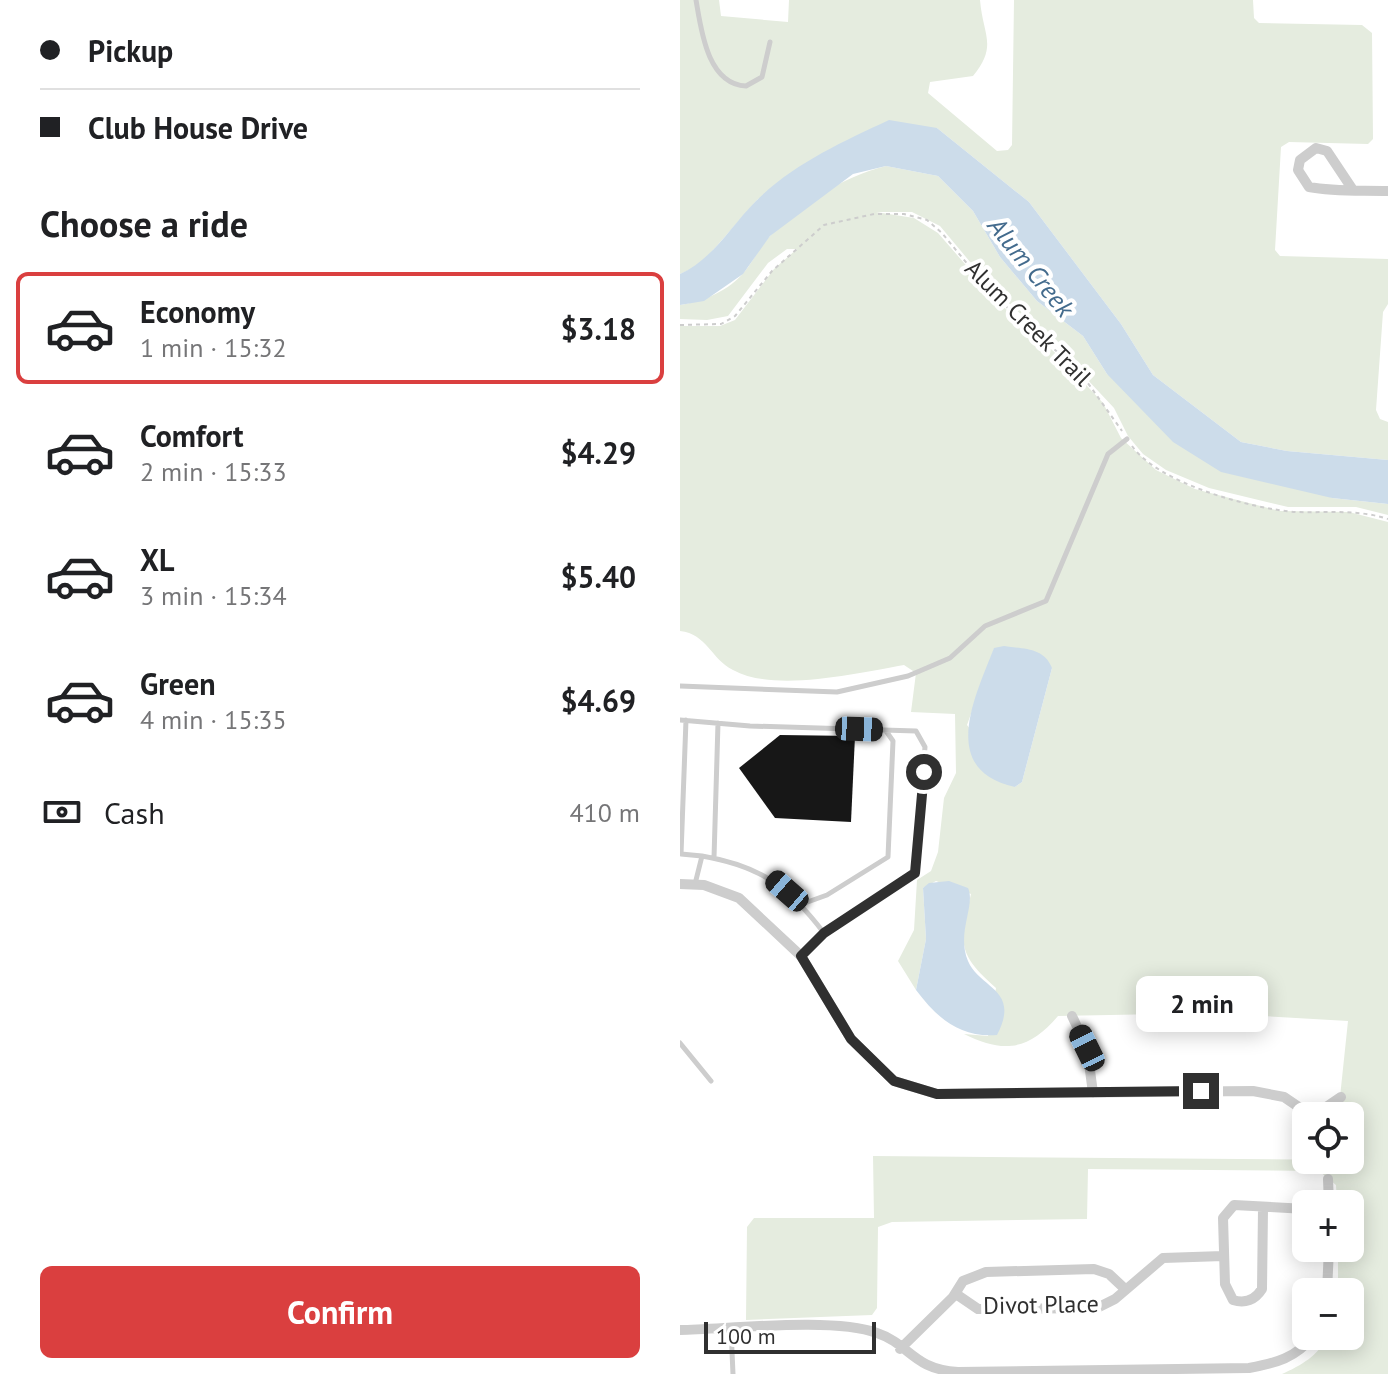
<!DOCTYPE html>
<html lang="en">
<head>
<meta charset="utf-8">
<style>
	body { margin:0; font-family:"PT Sans",sans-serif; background:#f2f2f2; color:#202124; height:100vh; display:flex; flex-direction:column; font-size:30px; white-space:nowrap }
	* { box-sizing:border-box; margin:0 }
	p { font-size:26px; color:#757577 }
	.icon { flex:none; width:44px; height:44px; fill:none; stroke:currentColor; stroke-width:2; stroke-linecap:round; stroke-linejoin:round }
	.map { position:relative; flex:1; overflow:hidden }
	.side { display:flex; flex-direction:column; background:#fff; width:680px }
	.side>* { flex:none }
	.guide { display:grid; align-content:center; height:176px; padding:0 40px; background:#fff }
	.controls { position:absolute; left:612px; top:1102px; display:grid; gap:16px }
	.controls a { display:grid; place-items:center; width:72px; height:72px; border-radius:12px; background:#fff; box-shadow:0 4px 20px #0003; font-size:40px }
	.scale { position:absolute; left:24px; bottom:20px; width:172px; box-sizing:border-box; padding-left:8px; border:4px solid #303030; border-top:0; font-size:22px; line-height:28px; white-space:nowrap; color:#303030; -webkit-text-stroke:6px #fff; paint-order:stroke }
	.end { position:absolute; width:36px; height:36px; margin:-18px; border:10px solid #303030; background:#fff; box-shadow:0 0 0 4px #fff }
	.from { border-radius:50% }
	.bubble { position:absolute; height:56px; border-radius:12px; background:#fff; box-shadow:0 4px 20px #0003; font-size:26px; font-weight:800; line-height:56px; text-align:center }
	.car { position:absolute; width:24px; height:48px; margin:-24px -12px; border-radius:10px; box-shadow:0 0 6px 2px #0007; background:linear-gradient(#222 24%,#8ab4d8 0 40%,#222 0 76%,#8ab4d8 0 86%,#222 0) }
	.guide b { display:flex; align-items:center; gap:28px; height:76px; font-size:30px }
	.guide b+b { border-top:2px solid #e0e0e0 }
	.guide i { width:20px; height:20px; background:#202124 }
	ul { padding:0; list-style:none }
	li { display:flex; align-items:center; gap:24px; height:112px; margin:0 16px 12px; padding:0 24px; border:4px solid transparent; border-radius:12px }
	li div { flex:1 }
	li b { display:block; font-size:30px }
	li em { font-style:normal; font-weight:800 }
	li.selected { border-color:#da3f3f }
	li>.icon { width:72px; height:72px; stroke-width:1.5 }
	h2 { padding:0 40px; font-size:36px; line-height:96px }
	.pay { display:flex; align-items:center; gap:20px; height:88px; padding:0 40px; font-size:30px }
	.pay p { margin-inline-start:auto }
	.button { display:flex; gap:16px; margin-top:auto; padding:16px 40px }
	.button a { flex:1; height:92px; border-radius:12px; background:#da3f3f; color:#fff; font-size:32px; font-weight:800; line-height:92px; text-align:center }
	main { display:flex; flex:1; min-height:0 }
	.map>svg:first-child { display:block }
</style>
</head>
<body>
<main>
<section class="side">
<div class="guide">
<b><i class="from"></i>Pickup</b>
<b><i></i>Club House Drive</b>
</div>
<h2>Choose a ride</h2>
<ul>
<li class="selected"><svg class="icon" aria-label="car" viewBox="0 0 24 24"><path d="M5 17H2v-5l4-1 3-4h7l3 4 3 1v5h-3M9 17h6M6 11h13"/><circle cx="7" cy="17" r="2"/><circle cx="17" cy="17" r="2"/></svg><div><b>Economy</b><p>1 min · 15:32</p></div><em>$3.18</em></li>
<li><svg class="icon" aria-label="car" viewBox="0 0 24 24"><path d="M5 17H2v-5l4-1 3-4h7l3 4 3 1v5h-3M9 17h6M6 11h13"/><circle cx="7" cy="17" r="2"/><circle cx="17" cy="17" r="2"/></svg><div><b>Comfort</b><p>2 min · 15:33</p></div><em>$4.29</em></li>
<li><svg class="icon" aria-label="car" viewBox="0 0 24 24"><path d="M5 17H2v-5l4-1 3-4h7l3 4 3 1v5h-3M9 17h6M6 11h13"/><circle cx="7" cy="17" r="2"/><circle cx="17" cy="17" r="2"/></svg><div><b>XL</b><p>3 min · 15:34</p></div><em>$5.40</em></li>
<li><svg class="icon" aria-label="car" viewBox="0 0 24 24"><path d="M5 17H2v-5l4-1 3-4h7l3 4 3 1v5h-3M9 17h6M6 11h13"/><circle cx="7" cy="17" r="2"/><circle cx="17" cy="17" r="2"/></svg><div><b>Green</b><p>4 min · 15:35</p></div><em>$4.69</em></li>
</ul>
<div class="pay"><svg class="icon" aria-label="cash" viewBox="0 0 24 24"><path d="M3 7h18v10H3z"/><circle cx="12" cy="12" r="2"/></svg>Cash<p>410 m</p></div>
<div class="button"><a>Confirm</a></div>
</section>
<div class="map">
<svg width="708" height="1374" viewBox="0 0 708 1374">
	<rect width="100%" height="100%" fill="#fff"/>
	<path fill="#e5ecdf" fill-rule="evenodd" d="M 0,0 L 39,0 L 41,16 L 108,22 L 109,0 L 300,0 C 303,36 318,45 293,76 L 250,82 L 248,93 L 317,151 L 328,150 L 332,145 L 334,0 L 573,0 L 574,18 L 579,23 L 682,25 L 692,33 L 693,139 L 688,144 L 609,142 L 601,147 L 595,250 L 600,256 L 708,259 L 708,304 L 703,312 L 696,410 L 700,419 L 708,422 L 708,460 L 607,451 L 561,442 L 473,375 L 441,324 L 349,202 L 257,128 L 78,199 L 20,265 L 0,274 Z
		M 206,166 L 258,176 L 293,211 L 320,257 L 357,301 L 403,336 L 427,374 L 652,498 L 708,504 L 708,515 L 676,507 L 608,507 L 529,488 L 486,470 L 463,454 L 448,436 L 434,408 L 376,346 L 311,287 L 260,226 L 232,212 L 196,212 L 234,218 L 258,233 L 317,301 L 381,358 L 423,403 L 441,438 L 476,470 L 515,489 L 600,511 L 669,512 L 708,522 L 708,1374 L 602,1374 C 620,1366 640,1355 647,1336 L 670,1336 L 670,1292 L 658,1292 L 658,1248 L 670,1248 L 670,1204 L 657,1204 L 656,1185 L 639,1171 L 408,1169 L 407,1219 L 212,1222 L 198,1227 L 197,1308 L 192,1315 L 66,1320 L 67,1227 L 74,1218 L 194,1218 L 193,1156 L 670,1160 L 670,1116 L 658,1116 L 668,1021 L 533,1013 L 378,1016 C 349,1050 324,1054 284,1034 L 308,1036 L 316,988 C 277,954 279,943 291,894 L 256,881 L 243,888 L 246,939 L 236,990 L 218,961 L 234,930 L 237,880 L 251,871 L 258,852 L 264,798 L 276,773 L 275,714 L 231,712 L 236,673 L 224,665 C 178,673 94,693 53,670 C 31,659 27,634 0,631 L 0,326 L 40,326 L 55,320 L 94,269 L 117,249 L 107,249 L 88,263 L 48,316 L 27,320 L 0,319 L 0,305 C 24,301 49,291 65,271 C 74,260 80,246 90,236 C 122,203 162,177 206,166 ZM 314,649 L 372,668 L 342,782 L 335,787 L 287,725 Z"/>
	<path fill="#ccdcea" d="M 209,120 L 257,128 L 349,202 L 441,324 L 473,375 L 561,442 L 607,451 L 708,460 L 708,504 L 652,498 L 541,472 L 493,442 L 427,374 L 403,336 L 357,301 L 320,257 L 293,211 L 258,176 L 206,166 L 173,174 L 90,236 L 63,274 L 24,301 L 0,305 L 0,274 C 33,259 51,226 76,201 C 113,164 162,142 209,120 Z
		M 324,646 C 343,649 364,647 372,668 L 342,782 L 335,787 C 258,770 295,697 314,648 Z
		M 269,881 L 288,888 C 296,905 276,933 288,961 C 300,989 341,989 317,1035 C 280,1038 257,1018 236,990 L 246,939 L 243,888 L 249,883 Z"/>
	<path fill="#171717" d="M 100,735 L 175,736 L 171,822 L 95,818 L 59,768 Z"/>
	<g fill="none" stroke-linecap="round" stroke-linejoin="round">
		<path stroke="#cdcdcd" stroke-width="2" stroke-dasharray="4 4" stroke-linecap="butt" d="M 0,325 L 41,324 L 55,316 L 92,271 L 144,225 L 194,214 L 224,214 L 247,220 L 262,233 L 312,294 L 400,372 L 442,431
			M 452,446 C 478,483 571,509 616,512 C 647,513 677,509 708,519"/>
		<path stroke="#cdcdcd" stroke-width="5" d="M 16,0 C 21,29 27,84 66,86 L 82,77 L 90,42
			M 0,686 L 157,692 L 228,676 L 270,658 L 305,626 L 366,601 L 428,454 L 447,439
			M 0,720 L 70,726 L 236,731 L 245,747 L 235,873 L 144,933 L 122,955
			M 1,854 L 6,720
			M 1,854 L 22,856 L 15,884
			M 22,856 C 81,866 109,887 144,933
			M 34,858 L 38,723
			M 122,904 L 147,895 L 208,857 L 213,741 L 206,731
			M 0,1043 L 31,1081
			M 51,1329 L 53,1374"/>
		<path stroke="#cdcdcd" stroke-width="10" d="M 673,190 L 647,151 L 636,148 L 620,160 L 618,170 L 629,187 C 655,192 682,190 708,191
			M 0,884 L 24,885 L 59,898 L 121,956 L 171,1039 L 214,1081 L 257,1094 L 573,1091 L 604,1097 L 632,1116
			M 392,1016 L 407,1048 L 413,1093
			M 633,1116 L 661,1097
			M 648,1179 L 649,1204
			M 583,1209 L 582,1289 C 575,1300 565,1304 553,1300 L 545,1284 L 543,1218 L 554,1205 L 626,1209
			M 647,1292 L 649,1248
			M 276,1294 L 298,1309 L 417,1308 L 435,1299 L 483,1258 L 543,1256
			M 0,1330 C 50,1329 154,1317 197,1333 C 230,1344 232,1369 278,1372 L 569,1368 C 596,1363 616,1358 633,1336
			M 220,1349 L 273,1297 L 283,1281 L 306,1272 L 414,1269 L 429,1274 L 445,1289"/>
	</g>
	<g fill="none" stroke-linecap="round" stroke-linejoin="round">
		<path stroke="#303030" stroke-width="10" d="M 244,772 L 235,873 L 144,933 L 121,956 L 171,1039 L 214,1081 L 257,1094 L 521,1091"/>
	</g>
	<g text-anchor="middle" stroke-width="8" stroke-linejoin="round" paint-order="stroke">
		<g font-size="24" fill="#303030" stroke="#fff">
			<text transform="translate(348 323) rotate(45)" y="8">Alum Creek Trail</text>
			<text transform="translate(361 1305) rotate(-1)" y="8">Divot Place</text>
		</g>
		<g font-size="26" font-style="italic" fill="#436b8d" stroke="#fff">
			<text transform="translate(351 267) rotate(51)" y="9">Alum Creek</text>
		</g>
	</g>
</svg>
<div class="controls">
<a><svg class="icon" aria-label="locate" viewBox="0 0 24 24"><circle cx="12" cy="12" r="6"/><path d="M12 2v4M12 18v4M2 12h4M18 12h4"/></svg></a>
<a>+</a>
<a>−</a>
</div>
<div class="scale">100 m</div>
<i class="end from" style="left:244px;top:772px"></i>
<i class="end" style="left:521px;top:1091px"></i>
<div class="bubble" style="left:456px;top:976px;width:132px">2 min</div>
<i class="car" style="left:179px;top:729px;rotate:92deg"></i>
<i class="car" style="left:107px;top:891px;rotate:311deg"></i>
<i class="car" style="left:407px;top:1048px;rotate:334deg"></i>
</div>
</main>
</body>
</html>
